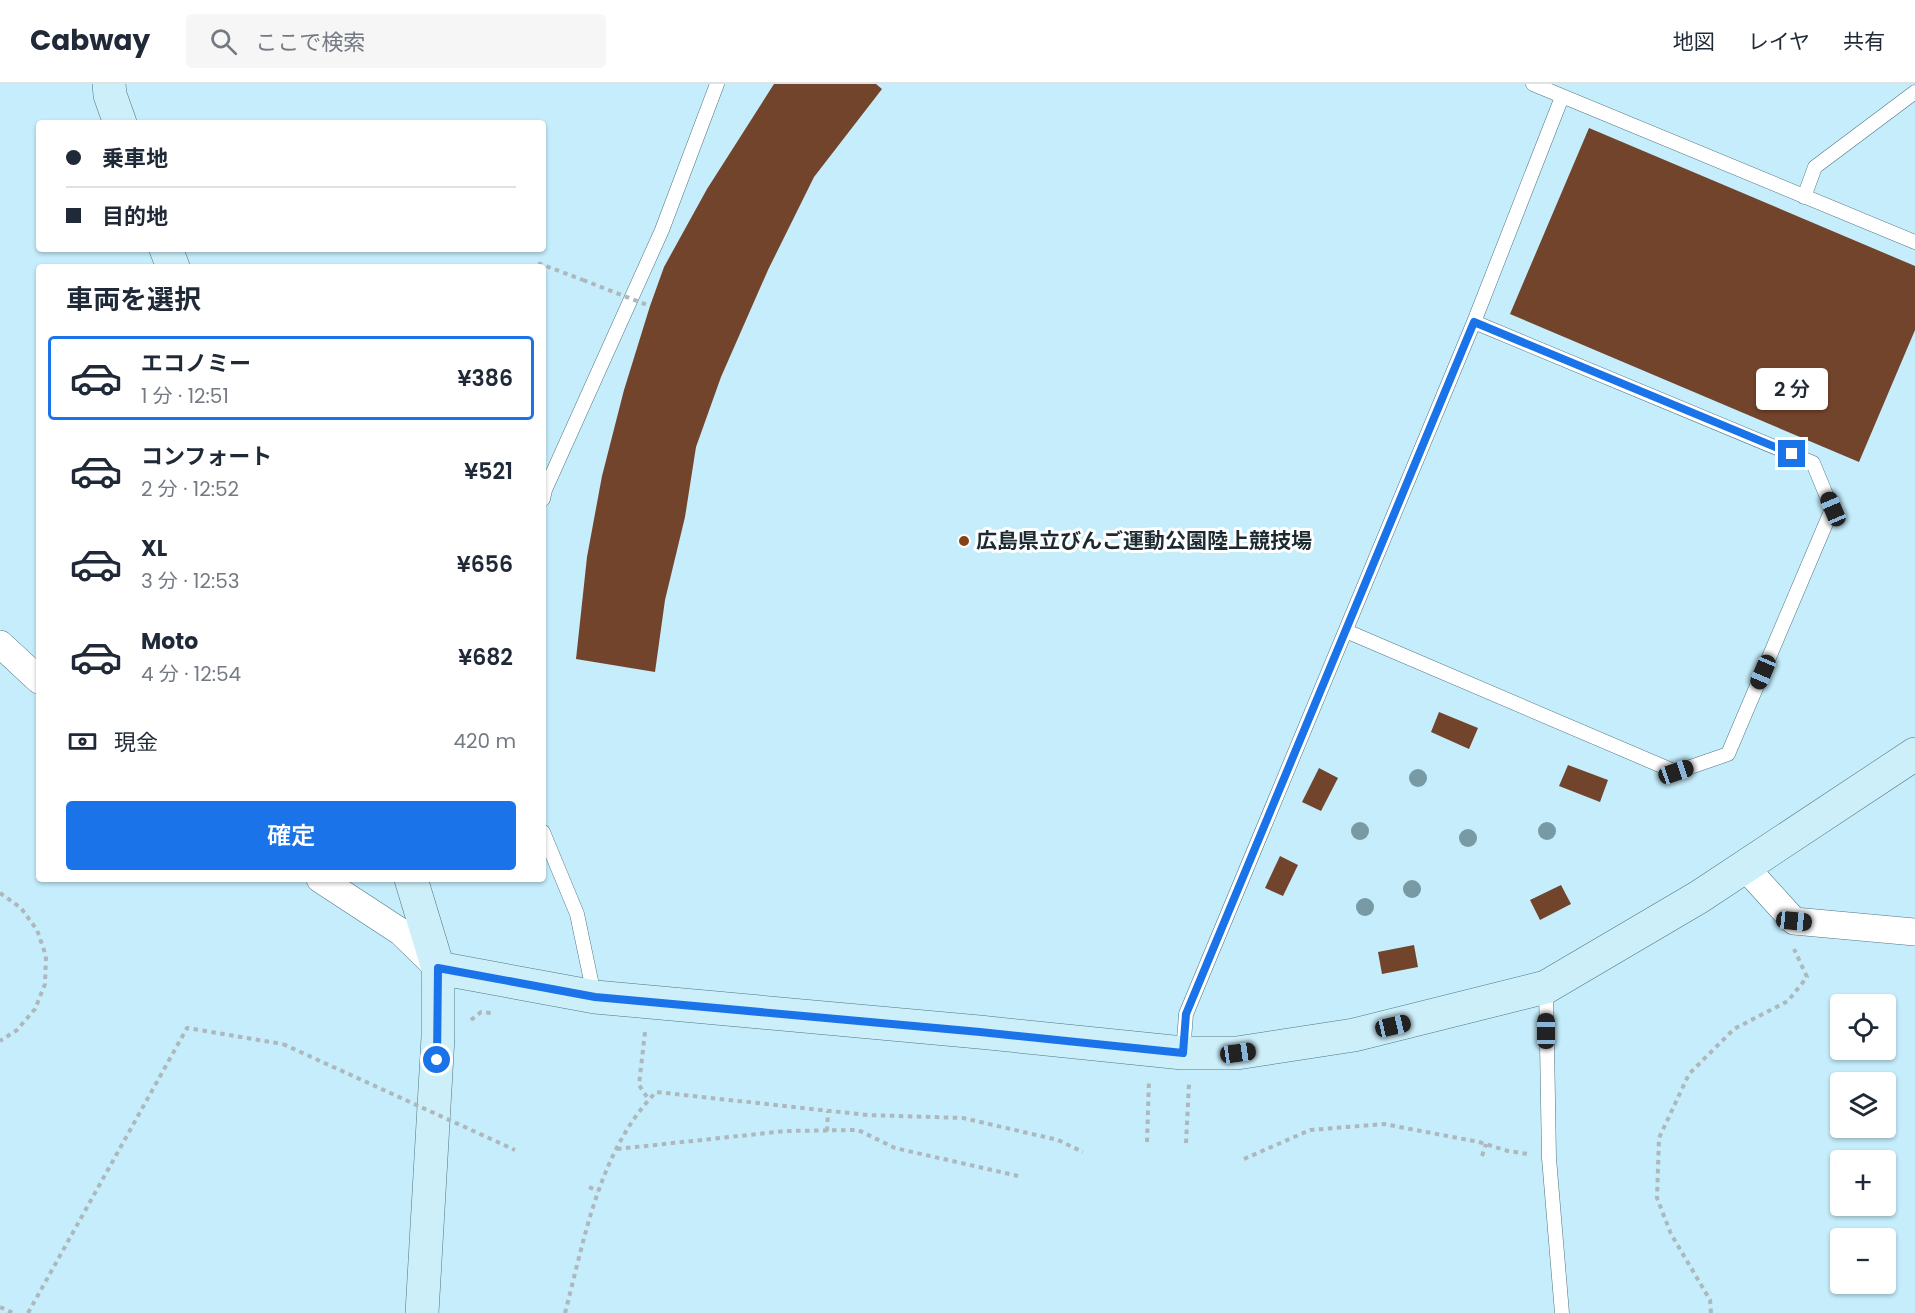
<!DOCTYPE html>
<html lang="ja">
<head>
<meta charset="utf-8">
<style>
	body { margin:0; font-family:Poppins,"Noto Sans JP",sans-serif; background:#f6f6f7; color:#1f2937; height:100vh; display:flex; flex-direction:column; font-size:22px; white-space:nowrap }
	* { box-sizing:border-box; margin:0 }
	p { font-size:20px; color:#747a83 }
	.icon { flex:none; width:33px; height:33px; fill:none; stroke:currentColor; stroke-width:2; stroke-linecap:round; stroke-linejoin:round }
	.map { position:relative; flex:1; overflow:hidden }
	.drawer { position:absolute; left:36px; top:180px; width:510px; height:618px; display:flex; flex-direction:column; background:#fff; border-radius:6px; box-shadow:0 2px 4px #0004 }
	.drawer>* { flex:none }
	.guide { position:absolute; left:36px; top:36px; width:510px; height:132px; border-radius:6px; box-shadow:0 2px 4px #0004; display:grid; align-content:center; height:132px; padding:0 30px; background:#fff }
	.fabs { position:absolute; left:1830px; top:910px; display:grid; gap:12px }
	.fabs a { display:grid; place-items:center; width:66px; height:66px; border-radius:6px; background:#fff; box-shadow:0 2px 4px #0004; font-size:30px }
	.end { position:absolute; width:27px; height:27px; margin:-14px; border:8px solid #1a73e8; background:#fff; box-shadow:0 0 0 3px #fff }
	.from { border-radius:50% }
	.bubble { position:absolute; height:42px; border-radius:6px; background:#fff; box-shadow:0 2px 4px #0004; font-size:20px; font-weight:600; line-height:42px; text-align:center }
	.car { position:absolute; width:18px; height:36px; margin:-18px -9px; border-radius:8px; box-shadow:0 0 4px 2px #0007; background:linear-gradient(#222 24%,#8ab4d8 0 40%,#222 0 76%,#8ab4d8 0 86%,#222 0) }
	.guide b { display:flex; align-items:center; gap:21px; height:57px; font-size:22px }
	.guide b+b { border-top:2px solid #e0e1e3 }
	.guide i { width:15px; height:15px; background:#1f2937 }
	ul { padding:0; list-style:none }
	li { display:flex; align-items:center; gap:18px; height:84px; margin:0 12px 9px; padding:0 18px; border:3px solid transparent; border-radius:6px }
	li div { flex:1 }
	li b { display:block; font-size:22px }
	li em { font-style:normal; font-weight:600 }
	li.on { border-color:#1a73e8 }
	li>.icon { width:54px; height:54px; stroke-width:1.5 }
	h2 { padding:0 30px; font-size:27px; line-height:72px }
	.pay { display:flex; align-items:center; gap:15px; height:66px; padding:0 30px; font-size:22px }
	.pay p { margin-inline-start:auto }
	.button { display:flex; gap:12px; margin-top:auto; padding:12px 30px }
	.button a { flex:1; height:69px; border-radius:6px; background:#1a73e8; color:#fff; font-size:24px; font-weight:600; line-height:69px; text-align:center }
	header { display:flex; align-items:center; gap:36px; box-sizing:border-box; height:84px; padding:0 30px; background:#fff; border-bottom:2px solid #e0e1e3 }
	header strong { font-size:28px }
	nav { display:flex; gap:33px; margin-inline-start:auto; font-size:21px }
	.search { width:420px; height:54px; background:#f6f6f7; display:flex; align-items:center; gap:15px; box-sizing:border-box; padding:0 21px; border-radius:6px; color:#747a83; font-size:22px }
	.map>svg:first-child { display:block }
</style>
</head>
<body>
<header>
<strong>Cabway</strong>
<div class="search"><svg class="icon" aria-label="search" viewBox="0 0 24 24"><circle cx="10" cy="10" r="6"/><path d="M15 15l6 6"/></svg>ここで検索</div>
<nav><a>地図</a><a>レイヤ</a><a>共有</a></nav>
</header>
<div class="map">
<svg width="1915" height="1229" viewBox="0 0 1915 1229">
	<rect width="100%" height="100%" fill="#f2fafd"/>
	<path fill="#c5edfb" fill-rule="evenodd" d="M 0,0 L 1915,0 L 1915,1229 L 0,1229 ZM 39,39 L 543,39 L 543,165 L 39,165 ZM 39,183 L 543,183 L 543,795 L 39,795 ZM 1840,921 L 1886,921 L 1886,966 L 1840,966 ZM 1840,999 L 1886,999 L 1886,1044 L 1840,1044 ZM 1840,1077 L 1886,1077 L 1886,1122 L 1840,1122 ZM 1840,1155 L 1886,1155 L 1886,1200 L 1840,1200 Z"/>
	<path fill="#73442c" d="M 774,0 L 876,0 L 882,5 L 814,93 L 768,186 L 721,293 L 696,363 L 685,433 L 665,516 L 655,588 L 576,575 L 587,473 L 602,392 L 624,306 L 650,222 L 664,183 L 707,105 Z
		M 1589,44 L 1915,182 L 1915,246 L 1859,378 L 1510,230 Z
		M 1439,628 L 1478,644 L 1469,665 L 1431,648 Z
		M 1568,681 L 1608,696 L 1600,718 L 1559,702 Z
		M 1319,684 L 1338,694 L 1321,727 L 1302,718 Z
		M 1280,772 L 1298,781 L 1283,812 L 1265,804 Z
		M 1561,801 L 1571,820 L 1540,836 L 1530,816 Z
		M 1414,861 L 1418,883 L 1382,890 L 1378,868 Z"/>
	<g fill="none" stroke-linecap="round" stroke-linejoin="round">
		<defs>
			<path id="lane" d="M 1533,0 L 1915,158
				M 1804,113 L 1815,83 L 1915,8
				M 543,415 L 545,406 L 662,146 L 717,0
				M 1346,547 L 1676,688 L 1728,670 L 1832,425 L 1813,379 L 1474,238
				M 543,748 L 577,830 L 594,911
				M 1546,903 L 1549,1074 L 1562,1229
				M 1183,969 L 1186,930 L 1474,238 L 1562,13"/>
			<path id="street" d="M 0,560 L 39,596
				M 1744,782 L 1794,837 L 1915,848
				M 320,795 L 401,848 L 438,884"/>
			<path id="secondary" d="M 109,0 L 110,11 L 120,39
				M 166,165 L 173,183
				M 411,795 L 438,884 L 438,953 L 422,1229
				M 438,884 L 595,913 L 979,948 L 1183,969 L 1237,969 L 1354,951 L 1546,903 L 1699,813 L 1915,670"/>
		</defs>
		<use href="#lane" stroke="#507583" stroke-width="15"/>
		<use href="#street" stroke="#507583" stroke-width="28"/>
		<use href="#secondary" stroke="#507583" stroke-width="34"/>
		<path stroke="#aeb8bc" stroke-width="4" stroke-dasharray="4.5 4.5" stroke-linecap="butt" d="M 538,179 L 583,196
			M 0,809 L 21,824 L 37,846 L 46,872 L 45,900 L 35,925 L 17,946 L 0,957
			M 471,936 L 481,928 L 491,929
			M 645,948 L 639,1001 L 649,1016
			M 827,1047 L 828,1027
			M 1147,1058 L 1149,996
			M 1186,1059 L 1189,1000
			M 504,1061 L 515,1066
			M 617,1065 L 786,1047 L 858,1046 L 895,1064 L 1018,1092
			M 1482,1072 L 1486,1060
			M 1244,1075 L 1310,1046 L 1384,1040 L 1479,1058 L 1508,1067 L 1528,1070
			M 589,1103 L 598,1107
			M 0,1223 L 13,1229
			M 28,1229 L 187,944 L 283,960
			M 565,1229 C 585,1153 599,1067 656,1008 L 867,1031 L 963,1034 L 1058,1056 L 1083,1068
			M 1711,1229 L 1710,1216 L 1671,1150 L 1657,1114 L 1659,1054 L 1689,990 L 1734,945 L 1788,917 L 1807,893 L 1794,865"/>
		<use href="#lane" stroke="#fff" stroke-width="14"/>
		<use href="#street" stroke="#fff" stroke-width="27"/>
		<use href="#secondary" stroke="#cdeffa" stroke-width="33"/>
		<path stroke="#aeb8bc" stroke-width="4" stroke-dasharray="4.5 4.5" stroke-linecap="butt" d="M 583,196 L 650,222
			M 283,960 L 504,1061"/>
	</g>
	<g fill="#779aa4">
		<circle cx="1418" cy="694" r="9"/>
		<circle cx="1360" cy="747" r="9"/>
		<circle cx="1547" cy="747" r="9"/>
		<circle cx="1468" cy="754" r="9"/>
		<circle cx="1412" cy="805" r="9"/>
		<circle cx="1365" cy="823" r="9"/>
	</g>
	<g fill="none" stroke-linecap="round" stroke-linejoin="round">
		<path stroke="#1a73e8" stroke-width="8" d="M 437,976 L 438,884 L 595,913 L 980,948 L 1183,969 L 1186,930 L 1474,238 L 1792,370"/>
	</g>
	<circle fill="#87421a" stroke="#fff" stroke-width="2" cx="964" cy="457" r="6"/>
	<g text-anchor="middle" stroke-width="6" stroke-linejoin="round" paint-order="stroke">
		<g font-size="21" font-weight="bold" fill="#1c2b31" stroke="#fff" text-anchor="start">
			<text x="976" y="464">広島県立びんご運動公園陸上競技場</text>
		</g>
	</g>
</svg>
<div class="fabs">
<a><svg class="icon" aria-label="locate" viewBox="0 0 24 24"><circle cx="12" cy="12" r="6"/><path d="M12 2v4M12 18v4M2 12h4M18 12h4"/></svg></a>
<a><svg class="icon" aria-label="layers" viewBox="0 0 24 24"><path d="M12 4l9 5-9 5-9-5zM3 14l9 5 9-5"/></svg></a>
<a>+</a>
<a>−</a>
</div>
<i class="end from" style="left:437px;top:976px"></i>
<i class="end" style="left:1792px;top:370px"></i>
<div class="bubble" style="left:1756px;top:284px;width:72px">2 分</div>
<i class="car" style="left:1833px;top:425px;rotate:337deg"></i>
<i class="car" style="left:1763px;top:588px;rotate:203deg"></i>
<i class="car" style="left:1676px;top:688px;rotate:71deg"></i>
<i class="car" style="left:1794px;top:837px;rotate:96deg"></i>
<i class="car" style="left:1393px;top:942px;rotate:77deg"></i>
<i class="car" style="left:1546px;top:947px;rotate:0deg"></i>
<i class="car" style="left:1238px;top:969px;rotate:82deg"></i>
<div class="guide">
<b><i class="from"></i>乗車地</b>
<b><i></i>目的地</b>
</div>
<section class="drawer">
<h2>車両を選択</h2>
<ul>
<li class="on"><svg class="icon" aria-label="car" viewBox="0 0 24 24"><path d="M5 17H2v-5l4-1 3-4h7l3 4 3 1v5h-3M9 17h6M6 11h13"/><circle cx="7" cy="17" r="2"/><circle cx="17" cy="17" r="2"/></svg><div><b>エコノミー</b><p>1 分 · 12:51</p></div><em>¥386</em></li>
<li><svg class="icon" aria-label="car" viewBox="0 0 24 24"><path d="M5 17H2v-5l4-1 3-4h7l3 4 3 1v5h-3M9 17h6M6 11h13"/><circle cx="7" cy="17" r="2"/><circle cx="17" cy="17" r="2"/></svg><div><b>コンフォート</b><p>2 分 · 12:52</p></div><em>¥521</em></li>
<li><svg class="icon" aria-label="car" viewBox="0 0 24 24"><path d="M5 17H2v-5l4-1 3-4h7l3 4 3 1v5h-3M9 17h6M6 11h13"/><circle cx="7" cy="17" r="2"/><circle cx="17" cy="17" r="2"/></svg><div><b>XL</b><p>3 分 · 12:53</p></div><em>¥656</em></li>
<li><svg class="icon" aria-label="car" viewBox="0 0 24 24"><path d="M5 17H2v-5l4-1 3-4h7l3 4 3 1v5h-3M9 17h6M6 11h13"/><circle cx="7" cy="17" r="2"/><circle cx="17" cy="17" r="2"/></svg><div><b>Moto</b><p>4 分 · 12:54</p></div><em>¥682</em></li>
</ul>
<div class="pay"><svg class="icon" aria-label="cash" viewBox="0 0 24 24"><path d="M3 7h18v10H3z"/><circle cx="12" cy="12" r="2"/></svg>現金<p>420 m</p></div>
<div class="button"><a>確定</a></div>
</section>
</div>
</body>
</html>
